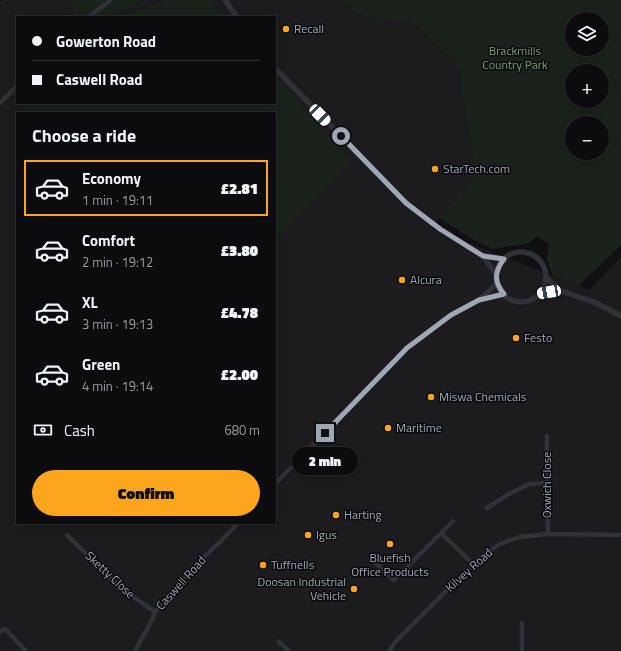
<!DOCTYPE html>
<html lang="en">
<head>
<meta charset="utf-8">
<style>
	body { margin:0; font-family:"Titillium Web",sans-serif; background:#151517; color:#f1f3f6; height:100vh; display:flex; flex-direction:column; font-size:15px; white-space:nowrap }
	* { box-sizing:border-box; margin:0 }
	p { font-size:13px; color:#9a9b9e }
	.icon { flex:none; width:22px; height:22px; fill:none; stroke:currentColor; stroke-width:2; stroke-linecap:round; stroke-linejoin:round }
	.map { position:relative; flex:1; overflow:hidden }
	.drawer { position:absolute; left:16px; top:112px; width:260px; height:412px; display:flex; flex-direction:column; background:#0c0c0e; border-radius:0px; box-shadow:0 2px 10px #0003,0 0 0 1px #2c2c2e }
	.drawer>* { flex:none }
	.guide { position:absolute; left:16px; top:16px; width:260px; height:88px; border-radius:0px; box-shadow:0 2px 10px #0003,0 0 0 1px #2c2c2e; display:grid; align-content:center; height:88px; padding:0 16px; background:#0c0c0e }
	.buttons { position:absolute; left:565px; top:12px; display:grid; gap:8px }
	.buttons a { display:grid; place-items:center; width:44px; height:44px; border-radius:50%; background:#0c0c0e; box-shadow:0 2px 10px #0003,0 0 0 1px #2c2c2e; font-size:20px }
	.end { position:absolute; width:18px; height:18px; margin:-9px; border:5px solid #a0a7b4; background:#111; box-shadow:0 0 0 2px #111 }
	.from { border-radius:50% }
	.bubble { position:absolute; height:28px; border-radius:14px; background:#0c0c0e; box-shadow:0 2px 10px #0003,0 0 0 1px #2c2c2e; font-size:13px; font-weight:800; line-height:28px; text-align:center }
	.car { position:absolute; width:12px; height:24px; margin:-12px -6px; border-radius:5px; box-shadow:0 0 3px 1px #0007; background:linear-gradient(#fff 24%,#345 0 40%,#fff 0 76%,#345 0 86%,#fff 0) }
	.guide b { display:flex; align-items:center; gap:14px; height:38px; font-size:15px }
	.guide b+b { border-top:1px solid #2c2c2e }
	.guide i { width:10px; height:10px; background:#f1f3f6 }
	ul { padding:0; list-style:none }
	li { display:flex; align-items:center; gap:12px; height:56px; margin:0 8px 6px; padding:0 8px; border:2px solid transparent; border-radius:0px }
	li div { flex:1 }
	li b { display:block; font-size:15px }
	li em { font-style:normal; font-weight:800 }
	li.active { border-color:#fda61d }
	li>.icon { width:36px; height:36px; stroke-width:1.5 }
	h2 { padding:0 16px; font-size:18px; line-height:48px }
	.pay { display:flex; align-items:center; gap:10px; height:44px; padding:0 16px; font-size:15px }
	.pay p { margin-inline-start:auto }
	.cta { display:flex; gap:8px; margin-top:auto; padding:8px 16px }
	.cta a { flex:1; height:46px; border-radius:24px; background:#fda61d; color:#111; font-size:16px; font-weight:800; line-height:46px; text-align:center }
	.map>svg:first-child { display:block }
</style>
</head>
<body>
<div class="map">
<svg width="621" height="651" viewBox="0 0 621 651">
	<rect width="100%" height="100%" fill="#101012"/>
	<path fill="#1c1c1f" fill-rule="evenodd" d="M 3,0 L 68,0 L 75,17 L 17,17 L 17,103 L 275,103 L 275,17 L 114,17 L 143,0 L 344,0 L 355,14 L 417,25 L 459,68 L 467,123 L 476,172 L 439,218 L 433,229 L 589,290 L 621,257 L 621,651 L 0,651 L 0,1 ZM 17,113 L 275,113 L 275,523 L 17,523 Z"/>
	<path fill="#1a221b" fill-rule="evenodd" d="M 68,0 L 143,0 L 114,17 L 75,17 Z
		M 167,0 L 211,0 L 226,17 L 126,17 L 133,12 Z
		M 344,0 L 621,0 L 621,245 L 613,253 L 578,286 L 553,276 L 547,260 L 549,244 L 537,236 L 529,243 L 492,249 L 472,239 L 439,218 L 476,172 L 467,123 L 459,68 L 417,25 L 355,14 ZM 572,19 L 602,19 L 602,49 L 572,49 ZM 572,71 L 602,71 L 602,101 L 572,101 ZM 572,123 L 602,123 L 602,153 L 572,153 Z
		M 275,74 L 352,163 L 275,240 L 275,113 L 20,113 L 29,103 L 275,103 Z"/>
	<g fill="none" stroke-linecap="round" stroke-linejoin="round">
		<path stroke="#313237" stroke-width="4.5" d="M 88,17 L 111,0
			M 0,103 L 17,86
			M 481,300 L 504,295
			M 547,436 L 547,483 L 548,534
			M 275,484 L 407,348 L 451,315 L 479,300 L 497,283
			M 487,508 L 507,495 L 529,484 L 547,483
			M 441,533 L 473,564
			M 67,535 L 122,589 L 155,612
			M 372,560 L 394,580 L 453,521
			M 1,631 L 5,629 L 26,651
			M 279,642 L 289,651
			M 135,651 L 152,620 L 155,612 L 173,590 L 213,548 L 220,542 L 238,523
			M 389,651 L 396,641 L 473,564 L 485,554 L 500,544 L 519,537 L 548,534 L 621,535
			M 522,651 L 522,623"/>
		<path stroke="#313237" stroke-width="5.5" d="M 225,0 L 237,17
			M 275,68 L 406,203 L 440,229 L 483,256 L 496,274
			M496 277a25 25 0 1 1 50 0a25 25 0 1 1-50 0Z
			M 483,256 L 504,259
			M 546,278 L 559,290 L 596,303 L 621,316
			M 539,293 L 559,290"/>
	</g>
	<g fill="none" stroke-linecap="round" stroke-linejoin="round">
		<path stroke="#a0a7b4" stroke-width="5" d="M 325,433 L 407,348 L 451,315 L 479,300 L 504,294 C 494,282 494,272 504,259 L 483,256 L 440,229 L 406,203 L 341,136"/>
	</g>
	<g fill="#fda61d" stroke="#0b0b0d" stroke-width="1.5">
		<circle cx="286" cy="29" r="4"/>
		<circle cx="435" cy="169" r="4"/>
		<circle cx="402" cy="280" r="4"/>
		<circle cx="516" cy="338" r="4"/>
		<circle cx="431" cy="397" r="4"/>
		<circle cx="388" cy="428" r="4"/>
		<circle cx="336" cy="515" r="4"/>
		<circle cx="308" cy="535" r="4"/>
		<circle cx="390" cy="544" r="4"/>
		<circle cx="263" cy="565" r="4"/>
		<circle cx="354" cy="589" r="4"/>
	</g>
	<g text-anchor="middle" stroke-width="3" stroke-linejoin="round" paint-order="stroke">
		<g font-size="12" fill="#a0a7b4" stroke="#0b0b0d" text-anchor="start">
			<text x="294" y="33">Recall</text>
			<text x="443" y="173">StarTech.com</text>
			<text x="410" y="284">Alcura</text>
			<text x="524" y="342">Festo</text>
			<text x="439" y="401">Miswa Chemicals</text>
			<text x="396" y="432">Maritime</text>
			<text x="344" y="519">Harting</text>
			<text x="316" y="539">Igus</text>
			<text x="390" y="562" text-anchor="middle">Bluefish<tspan x="390" dy="14">Office Products</tspan></text>
			<text x="271" y="569">Tuffnells</text>
			<text x="346" y="586" text-anchor="end">Doosan Industrial<tspan x="346" dy="14">Vehicle</tspan></text>
		</g>
		<g font-size="12" fill="#76a076" stroke="#0b0b0d">
			<text x="515" y="55">Brackmills<tspan x="515" dy="14">Country Park</tspan></text>
		</g>
		<g font-size="12" fill="#a0a7b4" stroke="#0b0b0d">
			<text transform="translate(547 485) rotate(-90)" y="4">Oxwich Close</text>
			<text transform="translate(469 570) rotate(-42)" y="4">Kilvey Road</text>
			<text transform="translate(110 575) rotate(43)" y="4">Sketty Close</text>
			<text transform="translate(181 583) rotate(-48)" y="4">Caswell Road</text>
		</g>
	</g>
</svg>
<div class="buttons">
<a><svg class="icon" aria-label="layers" viewBox="0 0 24 24"><path d="M12 4l9 5-9 5-9-5zM3 14l9 5 9-5"/></svg></a>
<a>+</a>
<a>−</a>
</div>
<i class="end from" style="left:341px;top:136px"></i>
<i class="end" style="left:325px;top:433px"></i>
<div class="bubble" style="left:292px;top:447px;width:66px">2 min</div>
<i class="car" style="left:320px;top:115px;rotate:136deg"></i>
<i class="car" style="left:549px;top:292px;rotate:260deg"></i>
<div class="guide">
<b><i class="from"></i>Gowerton Road</b>
<b><i></i>Caswell Road</b>
</div>
<section class="drawer">
<h2>Choose a ride</h2>
<ul>
<li class="active"><svg class="icon" aria-label="car" viewBox="0 0 24 24"><path d="M5 17H2v-5l4-1 3-4h7l3 4 3 1v5h-3M9 17h6M6 11h13"/><circle cx="7" cy="17" r="2"/><circle cx="17" cy="17" r="2"/></svg><div><b>Economy</b><p>1 min · 19:11</p></div><em>£2.81</em></li>
<li><svg class="icon" aria-label="car" viewBox="0 0 24 24"><path d="M5 17H2v-5l4-1 3-4h7l3 4 3 1v5h-3M9 17h6M6 11h13"/><circle cx="7" cy="17" r="2"/><circle cx="17" cy="17" r="2"/></svg><div><b>Comfort</b><p>2 min · 19:12</p></div><em>£3.80</em></li>
<li><svg class="icon" aria-label="car" viewBox="0 0 24 24"><path d="M5 17H2v-5l4-1 3-4h7l3 4 3 1v5h-3M9 17h6M6 11h13"/><circle cx="7" cy="17" r="2"/><circle cx="17" cy="17" r="2"/></svg><div><b>XL</b><p>3 min · 19:13</p></div><em>£4.78</em></li>
<li><svg class="icon" aria-label="car" viewBox="0 0 24 24"><path d="M5 17H2v-5l4-1 3-4h7l3 4 3 1v5h-3M9 17h6M6 11h13"/><circle cx="7" cy="17" r="2"/><circle cx="17" cy="17" r="2"/></svg><div><b>Green</b><p>4 min · 19:14</p></div><em>£2.00</em></li>
</ul>
<div class="pay"><svg class="icon" aria-label="cash" viewBox="0 0 24 24"><path d="M3 7h18v10H3z"/><circle cx="12" cy="12" r="2"/></svg>Cash<p>680 m</p></div>
<div class="cta"><a>Confirm</a></div>
</section>
</div>
</body>
</html>
